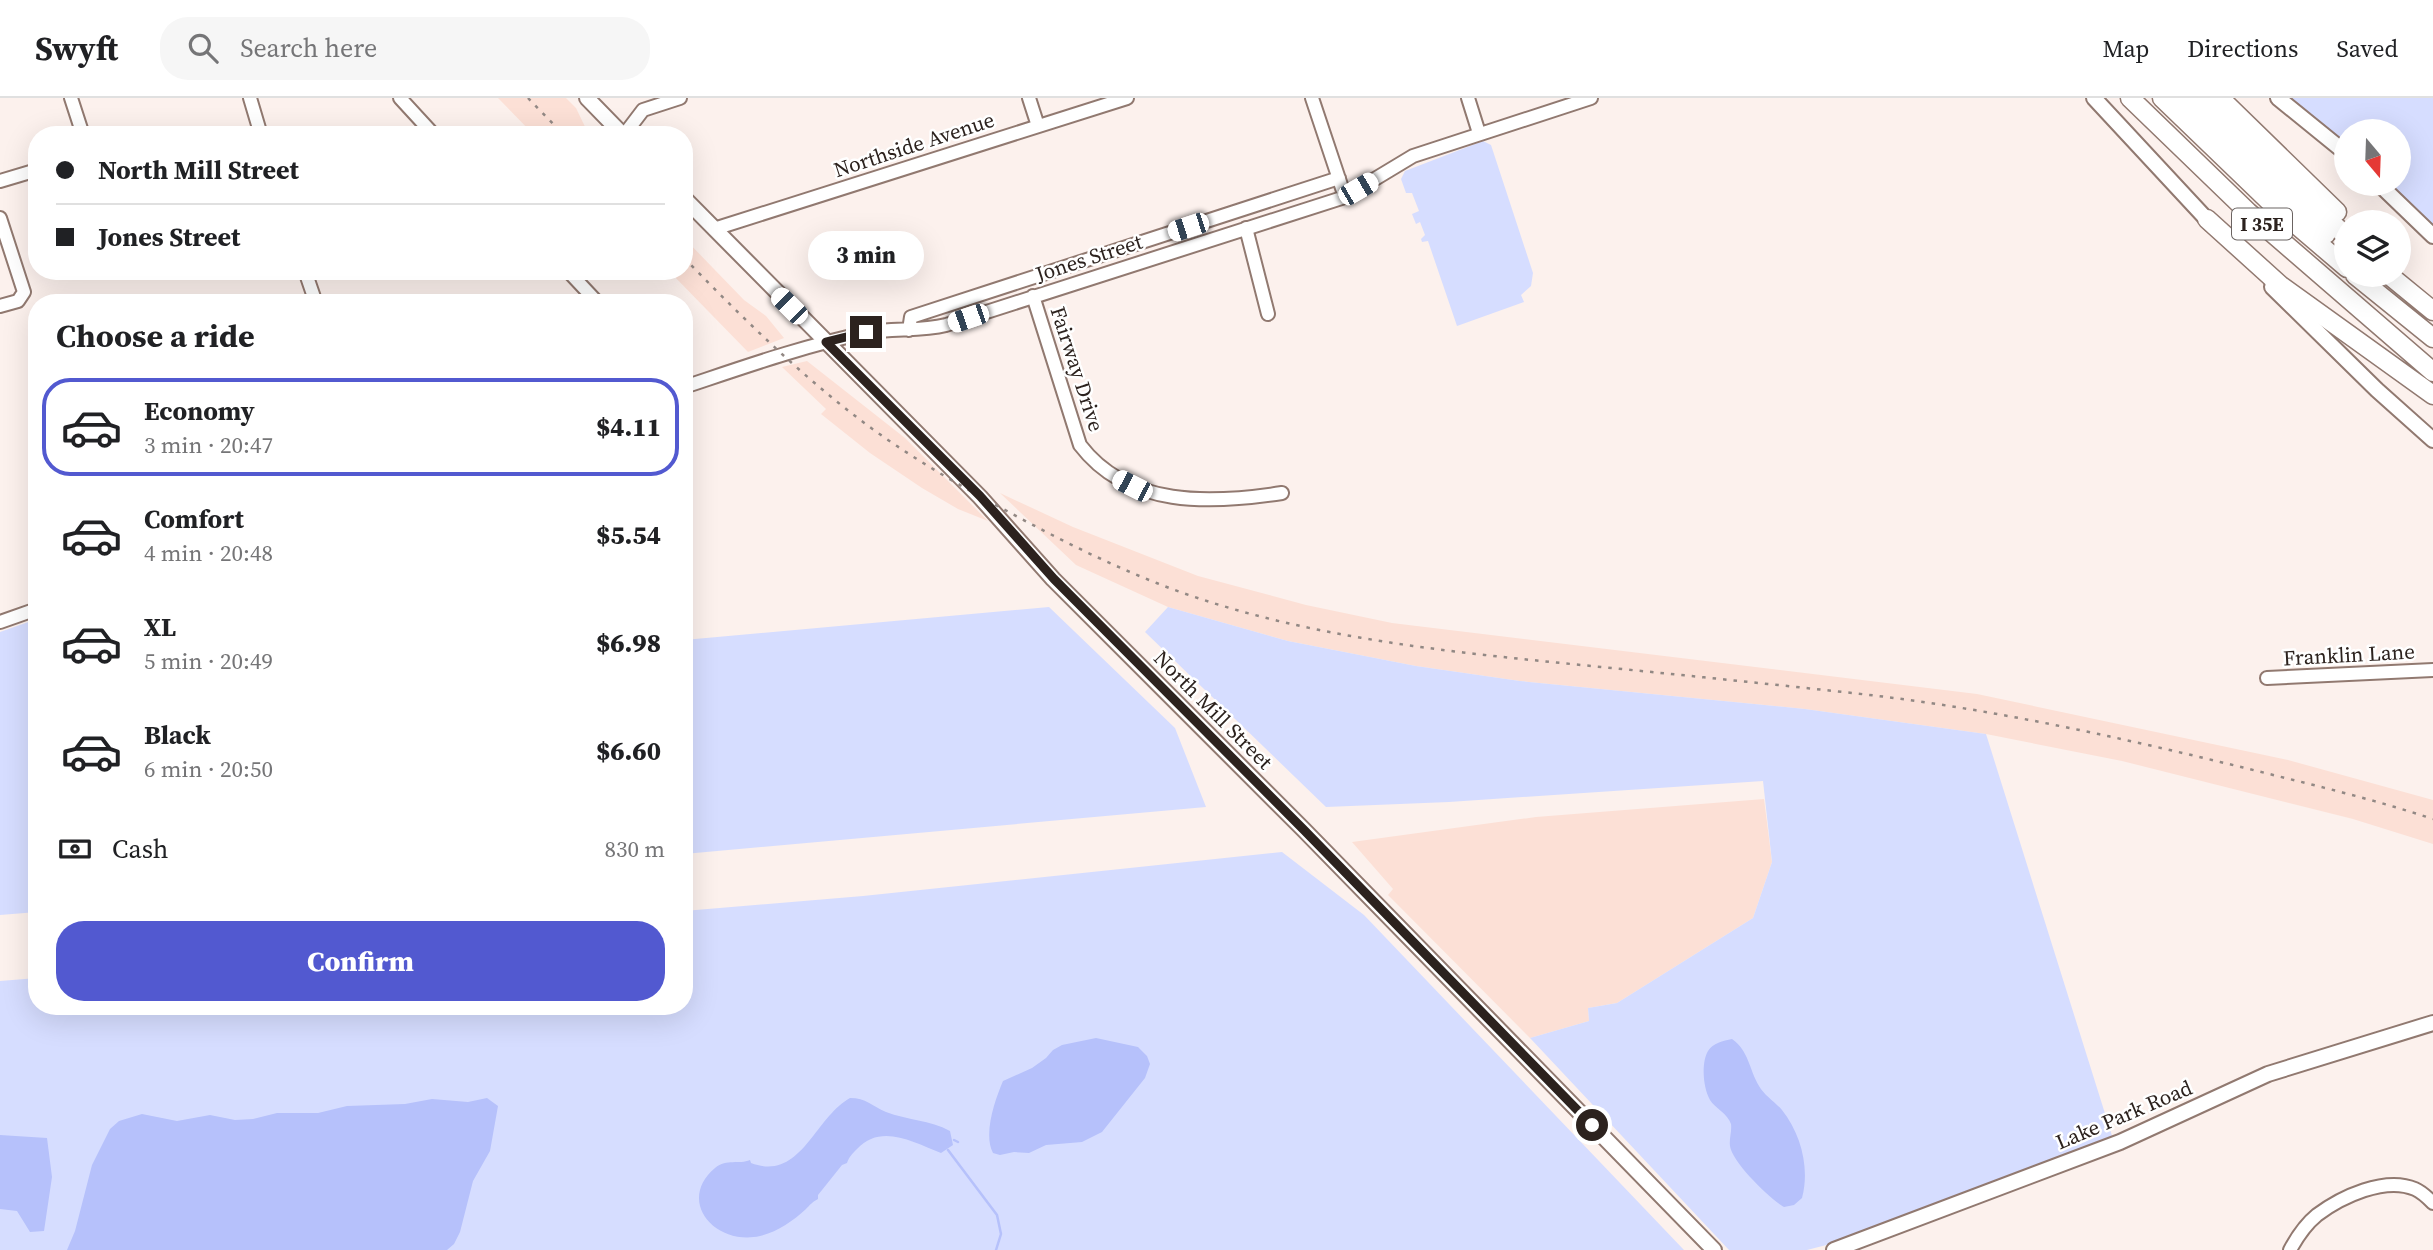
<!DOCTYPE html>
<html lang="en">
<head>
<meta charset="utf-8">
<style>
	body { margin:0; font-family:"Source Serif 4",serif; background:#f6f6f6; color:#202124; height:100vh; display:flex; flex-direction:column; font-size:26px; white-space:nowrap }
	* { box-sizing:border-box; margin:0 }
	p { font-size:23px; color:#757577 }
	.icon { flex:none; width:38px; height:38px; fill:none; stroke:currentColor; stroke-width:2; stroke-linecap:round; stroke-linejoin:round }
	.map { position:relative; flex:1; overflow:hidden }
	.drawer { position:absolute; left:28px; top:196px; width:665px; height:721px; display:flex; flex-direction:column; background:#fff; border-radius:28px; box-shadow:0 7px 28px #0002 }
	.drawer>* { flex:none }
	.banner { position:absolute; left:28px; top:28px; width:665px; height:154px; border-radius:28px; box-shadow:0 7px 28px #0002; display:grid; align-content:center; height:154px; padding:0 28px; background:#fff }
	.needle { width:46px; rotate:161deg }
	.controls { position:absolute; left:2334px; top:21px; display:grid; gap:14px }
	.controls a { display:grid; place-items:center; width:77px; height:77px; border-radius:50%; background:#fff; box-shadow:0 7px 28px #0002; font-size:35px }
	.end { position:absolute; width:32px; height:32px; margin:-16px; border:9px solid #2c221e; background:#fff; box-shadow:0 0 0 4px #fff }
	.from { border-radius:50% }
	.bubble { position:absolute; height:49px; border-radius:24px; background:#fff; box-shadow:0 7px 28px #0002; font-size:23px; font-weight:800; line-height:49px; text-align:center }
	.car { position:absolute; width:21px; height:42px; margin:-21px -10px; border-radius:9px; box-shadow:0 0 5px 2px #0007; background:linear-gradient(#fff 24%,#345 0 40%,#fff 0 76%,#345 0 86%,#fff 0) }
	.banner b { display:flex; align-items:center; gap:24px; height:66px; font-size:26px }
	.banner b+b { border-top:2px solid #e0e0e0 }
	.banner i { width:18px; height:18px; background:#202124 }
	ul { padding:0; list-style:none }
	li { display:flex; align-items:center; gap:21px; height:98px; margin:0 14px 10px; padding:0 14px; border:4px solid transparent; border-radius:28px }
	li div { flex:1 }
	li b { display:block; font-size:26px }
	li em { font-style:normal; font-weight:800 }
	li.selected { border-color:#5259d0 }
	li>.icon { width:63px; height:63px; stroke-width:1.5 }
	h2 { padding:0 28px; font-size:32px; line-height:84px }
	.pay { display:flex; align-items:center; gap:18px; height:77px; padding:0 28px; font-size:26px }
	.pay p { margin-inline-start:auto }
	.primary-button { display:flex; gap:14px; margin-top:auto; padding:14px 28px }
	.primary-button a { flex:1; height:80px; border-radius:28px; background:#5259d0; color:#fff; font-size:28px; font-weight:800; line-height:80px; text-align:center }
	header { display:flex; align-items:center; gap:42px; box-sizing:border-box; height:98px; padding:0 35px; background:#fff; border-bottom:2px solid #e0e0e0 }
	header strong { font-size:33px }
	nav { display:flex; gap:38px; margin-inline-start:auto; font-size:24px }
	.search { width:490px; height:63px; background:#f6f6f6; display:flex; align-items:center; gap:18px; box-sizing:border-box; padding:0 24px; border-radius:28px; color:#757577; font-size:26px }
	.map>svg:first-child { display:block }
</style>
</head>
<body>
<header>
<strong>Swyft</strong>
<div class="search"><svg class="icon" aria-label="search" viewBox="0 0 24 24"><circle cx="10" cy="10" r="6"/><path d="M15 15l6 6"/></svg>Search here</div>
<nav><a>Map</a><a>Directions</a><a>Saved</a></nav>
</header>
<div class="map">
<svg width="2433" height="1152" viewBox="0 0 2433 1152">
	<rect width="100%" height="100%" fill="#fcf1ed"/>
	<path fill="#fce0d6" d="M 498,0 L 566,0 L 576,10 L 589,37 L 534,37 Z
		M 684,140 L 744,202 L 766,218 L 784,240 L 748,254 L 669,173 L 684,173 Z
		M 807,263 L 905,340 L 988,423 L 958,411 L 922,390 L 870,355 L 821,316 L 826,311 L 782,269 Z
		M 1000,395 L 1073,429 L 1198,478 L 1306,507 L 1392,525 L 1977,596 L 2288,662 L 2433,702 L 2433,746 L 2353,721 L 2122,663 L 1986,636 L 1805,611 L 1520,583 L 1416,568 L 1288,543 L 1168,509 L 1076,467 Z
		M 1764,701 L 1772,764 L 1753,820 L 1617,905 L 1588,910 L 1589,923 L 1530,940 L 1388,797 L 1393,791 L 1352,744 L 1536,719 Z"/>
	<path fill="#d6ddff" d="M 2289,0 L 2433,0 L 2433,128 L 2388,86 L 2399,86 L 2399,33 L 2347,33 L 2347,49 Z
		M 1483,43 L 1491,47 L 1533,175 L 1531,188 L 1521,197 L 1524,204 L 1457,228 L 1428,143 L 1422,144 L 1421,141 L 1425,137 L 1420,124 L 1416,126 L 1412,116 L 1419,113 L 1412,95 L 1406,95 L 1401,81 L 1405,73 Z
		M 1049,509 L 1175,630 L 1206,709 L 684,756 L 684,542 Z
		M 1168,509 L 1288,543 L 1416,568 L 1520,583 L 1805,611 L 1986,636 L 2113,1041 L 1838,1144 L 1807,1152 L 1729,1152 L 1530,940 L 1589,923 L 1588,910 L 1617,905 L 1753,820 L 1772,764 L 1763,683 L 1449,704 L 1326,709 L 1145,534 Z
		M 37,521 L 37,814 L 0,817 L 0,534 Z
		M 1282,754 L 1364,817 L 1684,1152 L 0,1152 L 0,883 L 37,880 L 37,908 L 684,908 L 684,813 L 863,798 Z"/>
	<path fill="#b6c1fb" d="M 1096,940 L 1138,949 L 1147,958 L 1150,966 L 1145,980 L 1102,1034 L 1082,1044 L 1046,1047 L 1029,1055 L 1014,1054 L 1000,1057 L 993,1055 C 983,1036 995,1002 1003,983 L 1032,970 L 1046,960 L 1053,952 L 1062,947 Z
		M 1732,941 C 1749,953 1749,971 1759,988 C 1764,997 1775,1004 1782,1012 C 1801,1036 1810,1070 1802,1100 L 1794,1107 L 1784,1109 C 1770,1101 1732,1064 1730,1048 C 1729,1041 1732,1033 1731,1026 C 1728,1016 1715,1010 1710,1002 C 1703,990 1701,965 1708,953 C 1713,945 1723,943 1732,941 Z
		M 487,1000 L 498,1008 L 490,1053 L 473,1083 L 460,1134 L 454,1146 L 447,1152 L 67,1152 L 75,1133 L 92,1067 L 110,1031 L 119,1023 L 142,1016 L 177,1023 L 210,1017 L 235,1022 L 253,1021 L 277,1015 L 318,1015 L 347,1008 L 405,1006 L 432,1001 L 468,1004 Z
		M 850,1000 C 866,1000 872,1008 886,1014 C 907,1022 930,1022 950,1033 L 953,1047 L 941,1055 C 913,1044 881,1025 857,1051 C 852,1056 849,1059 847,1065 L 842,1067 L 818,1097 L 818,1101 C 812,1104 810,1107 806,1111 C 793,1123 777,1134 760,1138 C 715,1148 676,1103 715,1070 C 727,1060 739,1067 750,1062 L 751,1065 C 801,1084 814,1020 850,1000 Z
		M 0,1037 L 47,1040 L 52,1079 L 44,1133 L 30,1134 L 17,1113 L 0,1111 Z"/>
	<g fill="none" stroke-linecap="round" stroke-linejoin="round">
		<path stroke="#b6c1fb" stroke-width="2.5" d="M 954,1042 L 958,1044
			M 948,1052 L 997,1117 L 1001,1136 L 996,1152"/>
		<defs>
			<path id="minor" d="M 71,0 L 83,37
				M 250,0 L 261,37
				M 400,0 L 434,37
				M 1029,0 L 1038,28
				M 1312,0 L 1345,99
				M 1468,0 L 1479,35
				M 624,37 L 643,12 L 680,0
				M 0,83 L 37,72
				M 0,120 L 24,194 L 18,203 L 0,208
				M 1246,130 L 1268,216
				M 714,131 L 1127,0
				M 305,173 L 316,205
				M 568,173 L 598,205
				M 1033,198 L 1080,347 C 1128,410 1211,406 1282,395
				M 909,232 L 911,219 L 1339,80
				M 684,289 C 744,269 803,248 865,235 C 892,229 919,234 946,227 L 1345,99 L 1413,58 L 1591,0
				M 0,524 L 37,511
				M 2267,580 L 2433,572
				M 2290,1152 C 2297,1139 2306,1126 2317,1117 C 2341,1099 2385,1078 2415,1091 C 2422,1094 2428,1100 2433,1105"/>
			<path id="major" d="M 587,0 L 623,37
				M 2094,0 L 2212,127
				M 2278,0 L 2347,56
				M 2379,86 L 2433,138
				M 684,100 L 980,399 L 1053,481 L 1304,732 L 1714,1152
				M 2272,189 L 2377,292 L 2433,342
				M 1834,1152 L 2120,1044 L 2268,976 L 2433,925"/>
			<path id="highway" d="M 2130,0 L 2248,114 L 2433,274
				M 2162,0 L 2271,105 L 2347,170
				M 2180,0 L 2326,136
				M 2199,0 L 2347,139
				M 2220,0 L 2337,114
				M 2207,121 L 2280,187 L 2433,297
				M 2355,177 L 2433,240
				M 2389,177 L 2433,213"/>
		</defs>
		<use href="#minor" stroke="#917970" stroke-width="16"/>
		<use href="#major" stroke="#917970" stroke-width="18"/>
		<use href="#highway" stroke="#917970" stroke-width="21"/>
		<use href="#minor" stroke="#fff" stroke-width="12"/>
		<use href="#major" stroke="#fff" stroke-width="14"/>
		<use href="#highway" stroke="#fff" stroke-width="18"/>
		<path stroke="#928884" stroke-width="2.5" stroke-dasharray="3.5 7" stroke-linecap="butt" d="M 528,0 L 564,37
			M 684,160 C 737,214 791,268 850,314 C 902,355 960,388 1018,419 C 1068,446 1119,471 1172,491 C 1294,536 1423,551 1551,564 C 1652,574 1752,584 1852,595 C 1983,609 2114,638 2241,669 C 2305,685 2370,700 2433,721"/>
	</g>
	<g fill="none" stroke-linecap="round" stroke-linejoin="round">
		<path stroke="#2c221e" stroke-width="9" d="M 866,234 L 826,244 L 980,398 L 1054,481 L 1304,732 L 1592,1027"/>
	</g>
	<g text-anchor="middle" stroke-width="5" stroke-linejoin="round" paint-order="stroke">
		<rect fill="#fff" stroke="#6b6462" stroke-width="2" x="2232" y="110.5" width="60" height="31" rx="5"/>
		<g font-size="19" font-weight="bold" fill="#2c221e">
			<text x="2262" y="133">I 35E</text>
		</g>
		<g font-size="21" fill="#2c221e" stroke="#fff">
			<text transform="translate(914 47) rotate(-18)" y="7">Northside Avenue</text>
			<text transform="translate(1089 160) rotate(-18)" y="7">Jones Street</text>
			<text transform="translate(1077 271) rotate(72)" y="7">Fairway Drive</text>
			<text transform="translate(2349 557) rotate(-3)" y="7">Franklin Lane</text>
			<text transform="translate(1213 612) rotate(45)" y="7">North Mill Street</text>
			<text transform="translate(2124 1017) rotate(-23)" y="7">Lake Park Road</text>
		</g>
	</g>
</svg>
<div class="controls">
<a><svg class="needle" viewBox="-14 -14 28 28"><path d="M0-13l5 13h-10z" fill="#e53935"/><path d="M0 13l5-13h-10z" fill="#757577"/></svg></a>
<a><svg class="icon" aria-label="layers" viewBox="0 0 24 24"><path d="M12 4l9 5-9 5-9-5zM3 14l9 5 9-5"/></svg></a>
</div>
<i class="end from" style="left:1592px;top:1027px"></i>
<i class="end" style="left:866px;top:234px"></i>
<div class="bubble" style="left:808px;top:133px;width:116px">3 min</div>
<i class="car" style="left:1358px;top:91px;rotate:60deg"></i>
<i class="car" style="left:1188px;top:129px;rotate:252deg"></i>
<i class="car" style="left:789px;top:208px;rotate:315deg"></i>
<i class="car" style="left:968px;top:220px;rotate:251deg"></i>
<i class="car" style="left:1132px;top:388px;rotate:297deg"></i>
<div class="banner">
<b><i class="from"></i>North Mill Street</b>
<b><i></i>Jones Street</b>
</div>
<section class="drawer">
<h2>Choose a ride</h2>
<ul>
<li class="selected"><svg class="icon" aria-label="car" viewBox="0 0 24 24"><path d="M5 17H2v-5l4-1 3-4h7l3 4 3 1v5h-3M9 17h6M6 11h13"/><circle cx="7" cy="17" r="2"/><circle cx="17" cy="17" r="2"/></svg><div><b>Economy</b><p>3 min · 20:47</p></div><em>$4.11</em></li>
<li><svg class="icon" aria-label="car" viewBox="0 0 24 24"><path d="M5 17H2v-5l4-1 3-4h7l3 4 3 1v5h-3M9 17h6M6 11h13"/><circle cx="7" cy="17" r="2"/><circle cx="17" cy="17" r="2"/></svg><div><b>Comfort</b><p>4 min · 20:48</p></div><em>$5.54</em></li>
<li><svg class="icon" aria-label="car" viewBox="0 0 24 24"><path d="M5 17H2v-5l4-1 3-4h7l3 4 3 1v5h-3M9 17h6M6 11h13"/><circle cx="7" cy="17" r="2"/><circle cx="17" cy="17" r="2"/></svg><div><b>XL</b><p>5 min · 20:49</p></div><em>$6.98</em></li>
<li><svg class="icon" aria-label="car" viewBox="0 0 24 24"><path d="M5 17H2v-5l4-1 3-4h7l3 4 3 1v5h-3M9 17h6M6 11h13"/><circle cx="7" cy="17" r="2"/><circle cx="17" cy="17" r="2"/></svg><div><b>Black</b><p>6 min · 20:50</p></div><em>$6.60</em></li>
</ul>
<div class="pay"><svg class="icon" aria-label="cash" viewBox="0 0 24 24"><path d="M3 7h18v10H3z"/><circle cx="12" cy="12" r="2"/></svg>Cash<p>830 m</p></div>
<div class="primary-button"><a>Confirm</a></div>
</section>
</div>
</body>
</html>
